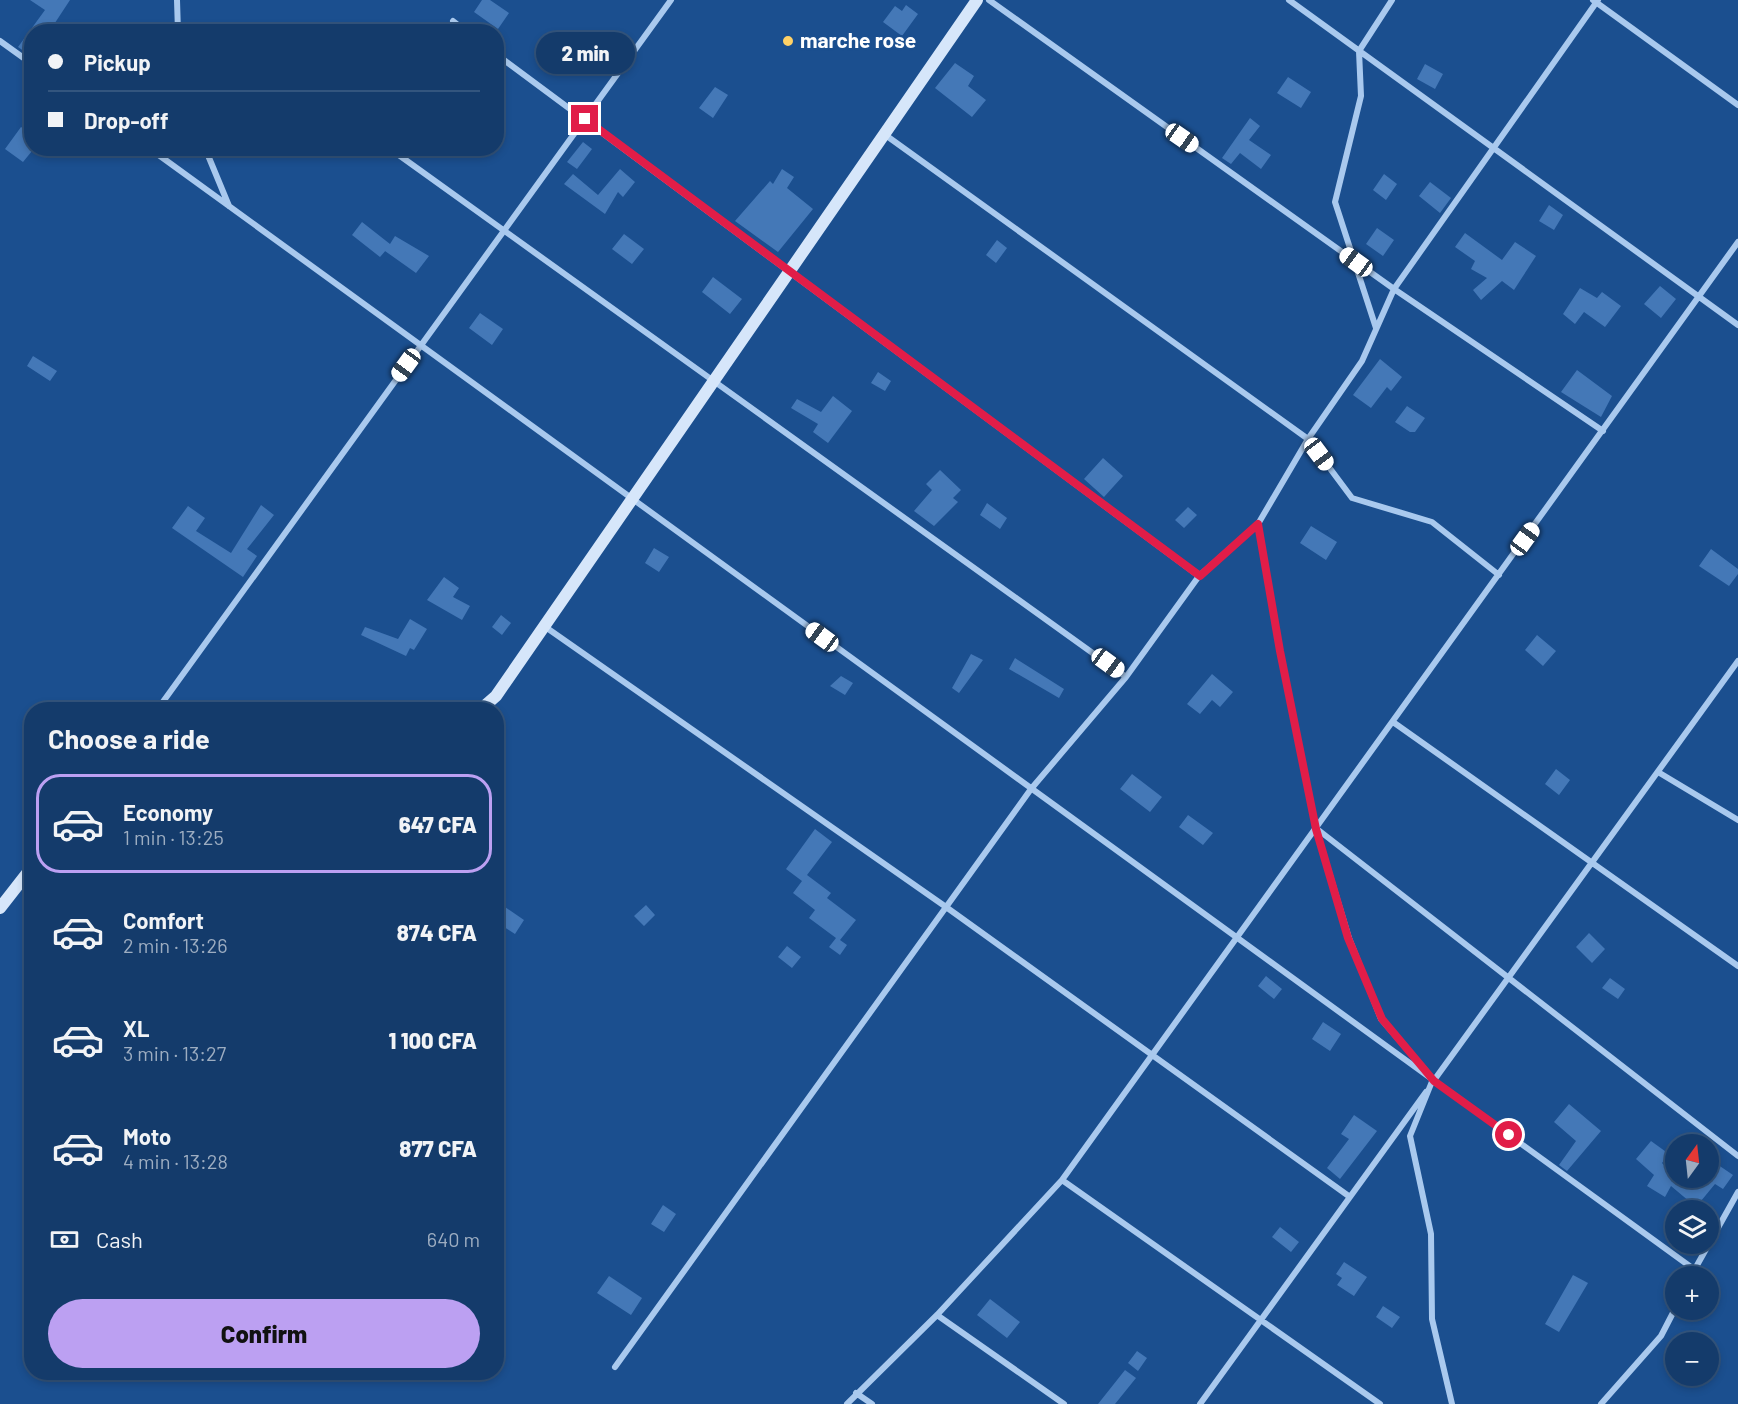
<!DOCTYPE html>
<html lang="en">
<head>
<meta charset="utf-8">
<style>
	body { margin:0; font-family:Barlow,sans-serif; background:#1d4271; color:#f1f3f6; height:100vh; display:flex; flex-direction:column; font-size:22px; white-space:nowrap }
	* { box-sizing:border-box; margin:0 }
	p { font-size:20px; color:#9dadc1 }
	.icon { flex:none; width:33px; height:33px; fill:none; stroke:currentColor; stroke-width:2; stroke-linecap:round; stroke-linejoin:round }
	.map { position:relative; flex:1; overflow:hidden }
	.drawer { position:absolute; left:24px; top:702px; width:480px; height:678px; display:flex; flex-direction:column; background:#143b6b; border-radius:24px; box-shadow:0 3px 9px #0003,0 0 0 2px #33557e }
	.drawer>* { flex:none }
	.top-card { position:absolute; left:24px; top:24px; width:480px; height:132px; border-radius:24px; box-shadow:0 3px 9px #0003,0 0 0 2px #33557e; display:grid; align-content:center; height:132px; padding:0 24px; background:#143b6b }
	.needle { width:39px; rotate:15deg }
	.controls { position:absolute; left:1665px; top:1134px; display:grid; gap:12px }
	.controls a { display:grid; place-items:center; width:54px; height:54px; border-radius:50%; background:#143b6b; box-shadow:0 3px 9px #0003,0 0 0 2px #33557e; font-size:30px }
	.end { position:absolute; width:27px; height:27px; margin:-14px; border:8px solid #e11d48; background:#fff; box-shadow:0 0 0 3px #fff }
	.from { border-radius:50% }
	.bubble { position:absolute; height:42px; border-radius:21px; background:#143b6b; box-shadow:0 3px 9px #0003,0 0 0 2px #33557e; font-size:20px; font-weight:800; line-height:42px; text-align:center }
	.car { position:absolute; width:18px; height:36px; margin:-18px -9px; border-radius:8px; box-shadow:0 0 4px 2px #0007; background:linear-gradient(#fff 24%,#345 0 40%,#fff 0 76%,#345 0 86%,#fff 0) }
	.top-card b { display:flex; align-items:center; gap:21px; height:57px; font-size:22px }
	.top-card b+b { border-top:2px solid #33557e }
	.top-card i { width:15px; height:15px; background:#f1f3f6 }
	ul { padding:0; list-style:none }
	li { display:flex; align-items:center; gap:18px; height:99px; margin:0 12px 9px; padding:0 12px; border:3px solid transparent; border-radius:24px }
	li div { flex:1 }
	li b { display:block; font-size:22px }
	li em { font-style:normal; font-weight:800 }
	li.current { border-color:#bca0f2 }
	li>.icon { width:54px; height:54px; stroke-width:1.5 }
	h2 { padding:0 24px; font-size:27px; line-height:72px }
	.pay { display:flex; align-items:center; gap:15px; height:66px; padding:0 24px; font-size:22px }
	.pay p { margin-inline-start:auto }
	.primary-button { display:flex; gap:12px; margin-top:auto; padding:12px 24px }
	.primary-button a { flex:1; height:69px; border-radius:36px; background:#bca0f2; color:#111; font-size:24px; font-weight:800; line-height:69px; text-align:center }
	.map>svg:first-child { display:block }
</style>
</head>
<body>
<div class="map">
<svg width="1738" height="1404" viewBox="0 0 1738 1404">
	<rect width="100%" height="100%" fill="#1b4f8f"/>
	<path fill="#4478b7" d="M 30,0 L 70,0 L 49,32 L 32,32 L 32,57 L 18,47 L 45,10 Z
		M 482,0 L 490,0 L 509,13 L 498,29 L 474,12 Z
		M 906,5 L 918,14 L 902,36 L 883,22 L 895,6 L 902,11 Z
		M 955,63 L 974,76 L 968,86 L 986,100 L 972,117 L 935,88 Z
		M 1425,64 L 1443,74 L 1435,89 L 1417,79 Z
		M 1288,77 L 1311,92 L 1301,108 L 1277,93 Z
		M 715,87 L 728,95 L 713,118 L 699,108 Z
		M 1250,118 L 1260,126 L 1249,140 L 1271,155 L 1261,169 L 1240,153 L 1231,164 L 1222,158 Z
		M 21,127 L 32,134 L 32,151 L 23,162 L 5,149 Z
		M 583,142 L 592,149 L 577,169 L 567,162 Z
		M 620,169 L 635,182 L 623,197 L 618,192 L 605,214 L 564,184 L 573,174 L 598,195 Z
		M 782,169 L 794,177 L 787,188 L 813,209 L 778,252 L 735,221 L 770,181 L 773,184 Z
		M 1384,174 L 1397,184 L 1386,200 L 1373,190 Z
		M 1430,182 L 1451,198 L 1440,213 L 1419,196 Z
		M 1549,205 L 1563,215 L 1554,230 L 1539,221 Z
		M 362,222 L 390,244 L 395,236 L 429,256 L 416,273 L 385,251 L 387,249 L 380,257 L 352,235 Z
		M 1377,228 L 1394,240 L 1383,256 L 1366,244 Z
		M 1465,233 L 1502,260 L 1515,242 L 1536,256 L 1514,290 L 1502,281 L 1481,300 L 1473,290 L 1487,278 L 1471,269 L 1475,261 L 1455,247 Z
		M 624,234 L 644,249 L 632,264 L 612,249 Z
		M 997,240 L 1007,248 L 996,263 L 986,255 Z
		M 713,277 L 742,299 L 730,314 L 702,292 Z
		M 1660,286 L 1676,299 L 1661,318 L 1644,304 Z
		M 1580,288 L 1597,298 L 1602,292 L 1621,306 L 1605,327 L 1584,312 L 1575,324 L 1563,314 Z
		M 480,313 L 503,329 L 492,345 L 469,328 Z
		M 33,356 L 57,371 L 50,381 L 27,366 Z
		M 1380,359 L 1402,377 L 1391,391 L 1387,387 L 1371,408 L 1353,395 Z
		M 1577,370 L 1612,396 L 1601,417 L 1561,392 Z
		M 878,372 L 891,381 L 885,391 L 871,383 Z
		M 833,396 L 852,411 L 828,443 L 813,432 L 818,424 L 791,408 L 797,399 L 821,412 Z
		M 1407,406 L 1425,418 L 1415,432 L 1410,432 L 1395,422 Z
		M 1103,458 L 1123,476 L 1104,497 L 1084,479 Z
		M 940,470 L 961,490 L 953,498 L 958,502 L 934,526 L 914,511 L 932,490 L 926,484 Z
		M 987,503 L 1007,518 L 1000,529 L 980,515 Z
		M 261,505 L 274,515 L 247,549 L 257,556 L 243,577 L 172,528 L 188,506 L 205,518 L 196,531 L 231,553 Z
		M 1188,507 L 1197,515 L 1184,528 L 1175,520 Z
		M 1311,526 L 1337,542 L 1326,560 L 1300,543 Z
		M 654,548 L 669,557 L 659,572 L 645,563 Z
		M 1711,549 L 1738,569 L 1738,574 L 1729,586 L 1699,566 Z
		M 444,577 L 459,588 L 453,597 L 470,606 L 462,620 L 427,600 Z
		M 501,615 L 511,623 L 502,635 L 492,627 Z
		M 410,619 L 427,629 L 414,650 L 410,648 L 406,656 L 361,635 L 365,627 L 398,639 Z
		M 1537,635 L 1556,651 L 1543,666 L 1525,650 Z
		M 971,654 L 983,660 L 959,693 L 952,688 Z
		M 1015,658 L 1064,689 L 1059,698 L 1009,669 Z
		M 1212,674 L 1233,692 L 1220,707 L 1212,700 L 1200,714 L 1187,704 Z
		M 841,676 L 853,683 L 845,695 L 830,686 Z
		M 1556,769 L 1570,780 L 1559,795 L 1545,784 Z
		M 1132,774 L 1162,797 L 1150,812 L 1120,789 Z
		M 1188,815 L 1213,833 L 1203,845 L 1179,827 Z
		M 815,829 L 832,842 L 807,875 L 831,893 L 827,898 L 856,920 L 840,940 L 847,945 L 840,955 L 829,947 L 836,938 L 809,918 L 815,910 L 793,893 L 802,881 L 786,869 Z
		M 646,905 L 655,915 L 644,926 L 634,916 Z
		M 505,907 L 524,920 L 515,934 L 496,922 Z
		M 1589,933 L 1605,949 L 1592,963 L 1576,947 Z
		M 787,946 L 801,957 L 792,968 L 778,957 Z
		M 1266,976 L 1282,989 L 1274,999 L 1258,986 Z
		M 1610,978 L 1625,989 L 1618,999 L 1602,988 Z
		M 1323,1022 L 1341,1034 L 1330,1051 L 1312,1039 Z
		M 1569,1104 L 1601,1131 L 1567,1171 L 1559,1165 L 1576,1141 L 1554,1122 Z
		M 1354,1115 L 1377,1131 L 1340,1179 L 1327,1168 L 1349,1139 L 1341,1134 Z
		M 1651,1141 L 1669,1154 L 1662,1163 L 1676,1178 L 1708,1178 L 1708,1158 L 1733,1175 L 1723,1189 L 1715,1184 L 1696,1207 L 1671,1186 L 1665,1197 L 1647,1186 L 1654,1175 L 1636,1159 Z
		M 663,1205 L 676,1214 L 664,1232 L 651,1224 Z
		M 1280,1227 L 1299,1242 L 1291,1252 L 1272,1237 Z
		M 1344,1262 L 1367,1277 L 1354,1296 L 1337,1285 L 1342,1278 L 1336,1274 Z
		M 1573,1275 L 1588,1283 L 1559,1332 L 1545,1324 Z
		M 609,1276 L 642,1298 L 631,1315 L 597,1293 Z
		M 990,1299 L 1020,1322 L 1007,1338 L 977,1315 Z
		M 1383,1306 L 1400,1317 L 1392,1328 L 1376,1317 Z
		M 1137,1351 L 1147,1358 L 1138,1371 L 1128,1363 Z
		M 1125,1370 L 1136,1378 L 1115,1404 L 1098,1404 Z"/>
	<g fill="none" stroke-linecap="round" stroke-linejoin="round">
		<path stroke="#a9c9ee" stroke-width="6" d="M 177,0 L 178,32
			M 989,0 L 1394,289 L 1603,431
			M 1289,0 L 1738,325
			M 1593,0 L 1738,105
			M 453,21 L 467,32
			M 0,41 L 32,64
			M 496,54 L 1199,576
			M 884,134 L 1308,439 L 1352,498 L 1432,522 L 1499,575
			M 149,148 L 1695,1270
			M 205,148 L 229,206
			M 389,148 L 1126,677
			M 1376,328 L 1335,202 L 1361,96 L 1359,51 L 1392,0
			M 1258,524 L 1280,651 L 1316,829 L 1349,938 L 1381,1019 L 1426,1071
			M 544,626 L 946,907 L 1350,1197
			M 157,710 L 671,0
			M 1393,722 L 1738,966
			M 1658,772 L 1738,820
			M 1317,829 L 1738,1156
			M 1433,1079 L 1410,1136 L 1431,1234 L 1432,1319 L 1452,1404
			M 1432,1083 L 1738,661
			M 1062,1180 L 1380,1404
			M 1691,1276 L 1738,1192
			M 937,1315 L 1064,1404
			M 615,1367 L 1031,789 L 1126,677 L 1199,576 L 1258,524 L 1308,439 L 1362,361 L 1394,289 L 1598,0
			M 856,1393 L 872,1404
			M 847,1404 L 937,1315 L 1062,1180 L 1738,242
			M 1200,1404 L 1426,1092
			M 1601,1404 L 1661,1336 L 1676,1307"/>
		<path stroke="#d6e6fa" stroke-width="12" d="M 480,710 L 496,696 L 977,0
			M 0,908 L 32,867"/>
	</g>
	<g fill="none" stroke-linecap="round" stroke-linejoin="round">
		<path stroke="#e11d48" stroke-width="8" d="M 585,119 L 1200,576 L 1258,524 L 1280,651 L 1316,829 L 1348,938 L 1382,1019 L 1434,1081 L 1509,1135"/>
	</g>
	<circle fill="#ffd166" stroke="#1b4f8f" stroke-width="2" cx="788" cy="41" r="6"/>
	<g text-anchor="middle" stroke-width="4.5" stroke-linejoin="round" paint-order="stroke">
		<g font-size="21" font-weight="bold" fill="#fff" stroke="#1b4f8f" text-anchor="start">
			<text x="800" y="48">marche rose</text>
		</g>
	</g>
</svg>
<div class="controls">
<a><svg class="needle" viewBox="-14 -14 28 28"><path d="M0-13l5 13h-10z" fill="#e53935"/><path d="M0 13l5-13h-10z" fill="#9dadc1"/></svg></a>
<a><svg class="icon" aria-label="layers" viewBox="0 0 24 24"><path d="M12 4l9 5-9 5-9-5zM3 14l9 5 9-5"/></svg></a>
<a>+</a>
<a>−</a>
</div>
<i class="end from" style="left:1509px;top:1135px"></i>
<i class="end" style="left:585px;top:119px"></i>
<div class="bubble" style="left:536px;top:32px;width:99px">2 min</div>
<i class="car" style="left:1182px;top:138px;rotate:125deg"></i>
<i class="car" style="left:1356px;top:262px;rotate:306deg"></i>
<i class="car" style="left:406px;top:365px;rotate:216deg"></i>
<i class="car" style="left:1319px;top:454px;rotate:143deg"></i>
<i class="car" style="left:1525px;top:539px;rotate:36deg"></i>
<i class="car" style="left:822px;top:637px;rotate:306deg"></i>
<i class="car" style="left:1108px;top:663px;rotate:126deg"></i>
<div class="top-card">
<b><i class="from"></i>Pickup</b>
<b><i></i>Drop-off</b>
</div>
<section class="drawer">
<h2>Choose a ride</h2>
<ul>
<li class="current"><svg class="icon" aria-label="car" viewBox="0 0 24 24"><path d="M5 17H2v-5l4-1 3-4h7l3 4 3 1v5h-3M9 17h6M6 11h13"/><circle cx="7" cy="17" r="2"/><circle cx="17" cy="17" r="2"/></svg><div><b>Economy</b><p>1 min · 13:25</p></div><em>647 CFA</em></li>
<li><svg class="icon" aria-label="car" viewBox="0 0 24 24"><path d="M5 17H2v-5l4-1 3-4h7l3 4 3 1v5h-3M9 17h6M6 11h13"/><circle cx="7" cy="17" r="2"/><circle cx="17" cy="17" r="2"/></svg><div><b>Comfort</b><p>2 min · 13:26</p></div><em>874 CFA</em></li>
<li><svg class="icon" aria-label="car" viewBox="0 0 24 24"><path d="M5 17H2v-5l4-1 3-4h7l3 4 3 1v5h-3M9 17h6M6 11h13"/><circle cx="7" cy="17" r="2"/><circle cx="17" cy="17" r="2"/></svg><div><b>XL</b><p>3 min · 13:27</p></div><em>1 100 CFA</em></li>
<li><svg class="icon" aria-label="car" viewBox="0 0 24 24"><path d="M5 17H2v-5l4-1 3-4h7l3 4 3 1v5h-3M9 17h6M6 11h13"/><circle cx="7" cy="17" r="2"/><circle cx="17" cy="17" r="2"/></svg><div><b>Moto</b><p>4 min · 13:28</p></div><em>877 CFA</em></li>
</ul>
<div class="pay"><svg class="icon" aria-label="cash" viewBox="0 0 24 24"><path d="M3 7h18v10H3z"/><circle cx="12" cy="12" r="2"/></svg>Cash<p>640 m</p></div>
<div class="primary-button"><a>Confirm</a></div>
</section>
</div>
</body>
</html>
